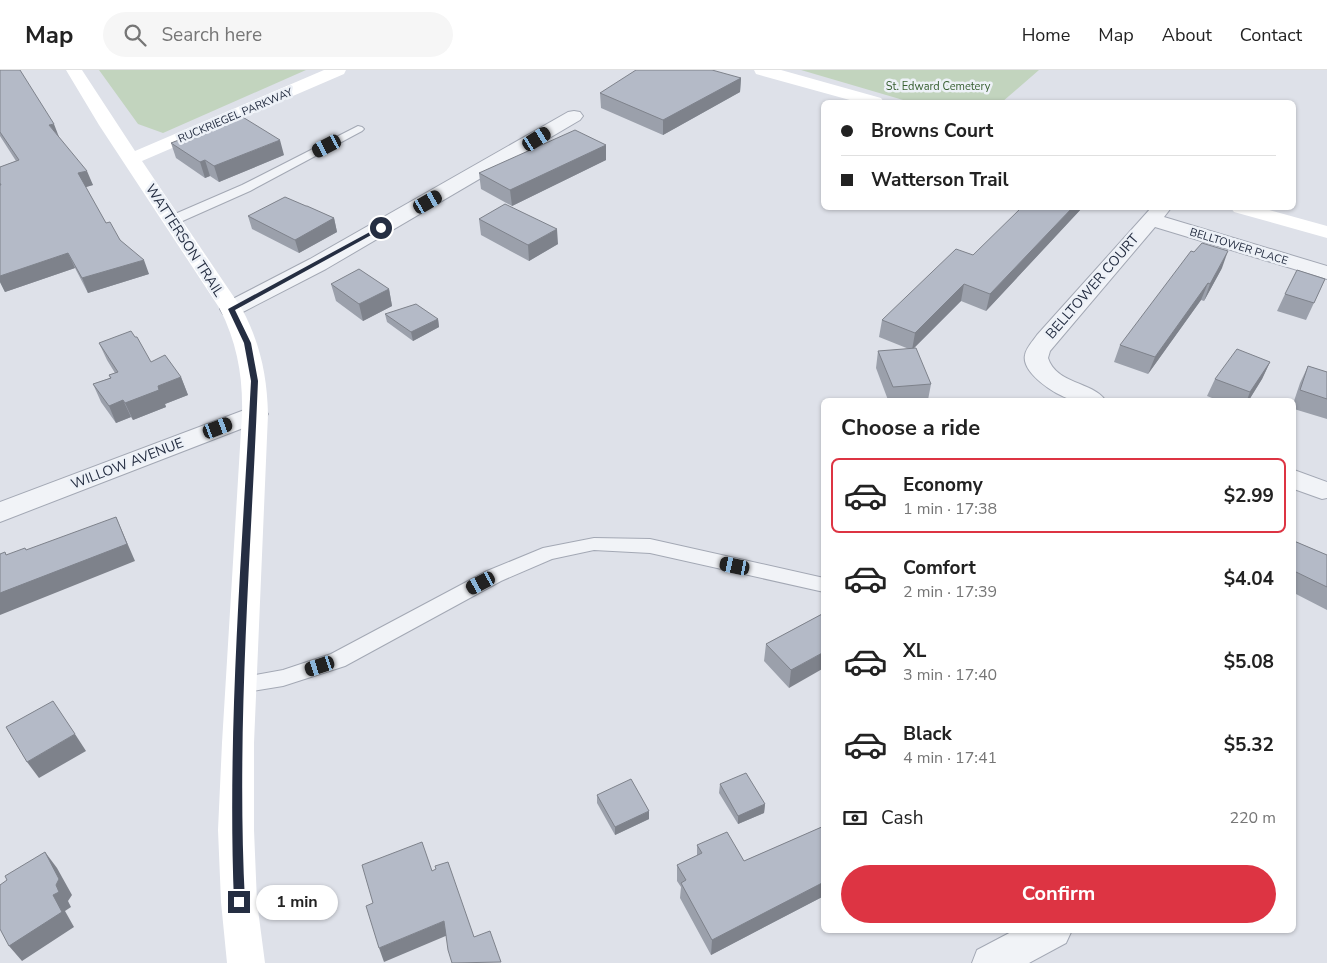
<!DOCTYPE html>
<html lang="en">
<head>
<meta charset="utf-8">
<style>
	body { margin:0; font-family:"Nunito Sans",sans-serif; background:#f6f6f6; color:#222; height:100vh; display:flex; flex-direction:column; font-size:19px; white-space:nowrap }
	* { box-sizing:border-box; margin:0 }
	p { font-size:16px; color:#767676 }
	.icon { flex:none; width:28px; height:28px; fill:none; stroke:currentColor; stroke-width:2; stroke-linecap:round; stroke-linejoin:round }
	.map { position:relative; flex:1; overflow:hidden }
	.panel { position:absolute; left:821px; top:328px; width:475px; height:535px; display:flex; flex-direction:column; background:#fff; border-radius:8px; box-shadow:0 1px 4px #0004 }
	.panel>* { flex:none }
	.top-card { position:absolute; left:821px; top:30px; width:475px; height:110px; border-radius:8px; box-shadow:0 1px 4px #0004; display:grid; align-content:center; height:110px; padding:0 20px; background:#fff }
	.end { position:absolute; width:22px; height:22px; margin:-11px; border:6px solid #252e42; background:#fff; box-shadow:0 0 0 2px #fff }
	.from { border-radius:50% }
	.bubble { position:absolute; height:35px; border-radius:18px; background:#fff; box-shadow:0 1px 4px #0004; font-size:16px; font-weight:700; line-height:35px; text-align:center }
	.car { position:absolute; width:15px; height:30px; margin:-15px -8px; border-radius:6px; box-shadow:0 0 4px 1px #0007; background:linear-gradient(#222 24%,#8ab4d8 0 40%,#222 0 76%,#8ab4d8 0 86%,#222 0) }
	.top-card b { display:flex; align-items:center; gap:18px; height:48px; font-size:19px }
	.top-card b+b { border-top:1px solid #e0e0e0 }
	.top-card i { width:12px; height:12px; background:#222 }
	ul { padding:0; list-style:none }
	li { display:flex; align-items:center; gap:15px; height:75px; margin:0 10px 8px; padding:0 10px; border:2px solid transparent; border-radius:8px }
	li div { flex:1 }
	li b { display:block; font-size:19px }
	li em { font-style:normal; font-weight:700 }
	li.active { border-color:#dd3443 }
	li>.icon { width:45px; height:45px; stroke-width:1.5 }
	h2 { padding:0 20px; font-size:22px; line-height:60px }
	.pay { display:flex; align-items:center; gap:12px; height:55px; padding:0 20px; font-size:19px }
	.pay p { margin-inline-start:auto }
	.primary-button { display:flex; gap:10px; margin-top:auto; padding:10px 20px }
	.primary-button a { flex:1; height:58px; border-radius:30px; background:#dd3443; color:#fff; font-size:20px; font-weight:700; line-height:58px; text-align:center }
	header { display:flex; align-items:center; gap:30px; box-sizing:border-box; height:70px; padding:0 25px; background:#fff; border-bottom:1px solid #e0e0e0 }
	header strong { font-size:24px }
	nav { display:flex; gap:28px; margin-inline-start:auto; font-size:18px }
	.search { width:350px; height:45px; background:#f6f6f6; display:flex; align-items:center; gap:12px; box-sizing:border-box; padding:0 18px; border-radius:28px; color:#767676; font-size:19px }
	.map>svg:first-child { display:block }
</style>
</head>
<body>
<header>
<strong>Map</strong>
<div class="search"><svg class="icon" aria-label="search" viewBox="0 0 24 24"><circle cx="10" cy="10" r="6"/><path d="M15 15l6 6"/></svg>Search here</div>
<nav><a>Home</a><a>Map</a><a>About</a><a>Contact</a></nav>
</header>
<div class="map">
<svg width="1327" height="893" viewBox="0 0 1327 893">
	<rect width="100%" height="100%" fill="#dee1e9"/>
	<path fill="#c2d4be" d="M 99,0 L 306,0 L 163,63 L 138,54 Z
		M 801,0 L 1039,0 L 1002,32 L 910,32 Z"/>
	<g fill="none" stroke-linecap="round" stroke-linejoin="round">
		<defs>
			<path id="lane" d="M 358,56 L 362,57 L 364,59 L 362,61 L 250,121 L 178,153 L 173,154 L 167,150 L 168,147 L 242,115 Z
				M 594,468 L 650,469 L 824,508 L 824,522 L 650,483 L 594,480 L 552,489 L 501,511 L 345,596 L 283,616 L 240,623 L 233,621 L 230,615 L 233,609 L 283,600 L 331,584 L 487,501 L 543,478 Z"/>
			<path id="street" d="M 574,41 L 580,42 L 583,46 L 580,50 L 326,199 L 239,244 L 231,246 L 223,244 L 220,239 L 223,234 L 310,189 L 568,42 Z
				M 1151,138 L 1171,138 L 1164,147 L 1327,196 L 1327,209 L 1155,157 L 1050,281 L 1048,288 C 1056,314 1093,312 1105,330 C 1095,330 1080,333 1070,329 C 1056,325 1021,303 1025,285 C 1026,278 1033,271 1037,265 Z
				M 255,336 L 264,338 L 268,344 L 264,350 L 0,452 L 0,432 Z
				M 1294,400 L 1327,412 L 1327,428 L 1322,429 L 1294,419 Z
				M 1015,860 L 1072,860 L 1066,873 L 1029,893 L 972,893 L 977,880 Z"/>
		</defs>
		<use href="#lane" stroke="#a3a8b4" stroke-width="2"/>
		<use href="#street" stroke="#a3a8b4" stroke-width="2"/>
		<use href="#lane" fill="#f1f3f7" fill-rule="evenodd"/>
		<use href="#street" fill="#f1f3f7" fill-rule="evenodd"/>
		<path fill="#fff" fill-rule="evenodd" d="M 66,0 L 82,0 L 135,81 L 324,0 L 346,0 L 344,4 L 142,91 L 242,239 C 260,273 267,305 268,344 L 254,673 L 254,760 L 257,832 L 265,893 L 227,893 L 221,832 L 218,760 L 222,673 L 242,344 C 243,306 237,273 220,239 L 99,55 Z
			M 754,0 L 781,0 L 881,28 L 884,32 L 857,32 L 756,4 Z
			M 1231,138 L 1262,138 L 1327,156 L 1327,168 L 1234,142 Z"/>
	</g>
	<path fill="#9ba0ab" d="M 0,0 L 58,66 L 93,115 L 85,117 L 106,153 L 149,204 L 88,223 L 75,198 L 5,222 L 0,212 L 0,97 L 16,91 L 0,66 Z
		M 741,8 L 740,22 L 663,65 L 601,38 L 600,23 Z
		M 171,73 L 284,85 L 219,112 L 210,106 L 205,108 L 176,88 Z
		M 606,75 L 606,90 L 512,136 L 481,119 L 479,103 Z
		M 306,136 L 334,148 L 337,162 L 299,183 L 252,159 L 248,146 Z
		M 1082,138 L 986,241 L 961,231 L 913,279 L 931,314 L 928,330 L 888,330 L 876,298 L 878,281 L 909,279 L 879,267 L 882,250 L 973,185 Z
		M 479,149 L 558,174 L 529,191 L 481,165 Z
		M 1222,198 L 1204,231 L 1201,230 L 1148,304 L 1114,292 L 1120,275 Z
		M 1325,209 L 1306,250 L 1277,241 L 1285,224 Z
		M 331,214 L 389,219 L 392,236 L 363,251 L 336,231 Z
		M 385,244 L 438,249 L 439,257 L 413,271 L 387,252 Z
		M 99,273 L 151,292 L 181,307 L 188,325 L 165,334 L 166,337 L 133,350 L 131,347 L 116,353 L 101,332 L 93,314 L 110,308 L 109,305 L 115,303 L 107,290 Z
		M 1270,292 L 1262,309 L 1249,330 L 1217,330 L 1207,326 L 1215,309 Z
		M 1308,296 L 1327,302 L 1327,349 L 1294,339 L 1294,331 L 1300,313 Z
		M 1294,471 L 1327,485 L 1327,540 L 1294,523 Z
		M 824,543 L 789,618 L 764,591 L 766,574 Z
		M 720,714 L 765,734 L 764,743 L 738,754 L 719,723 Z
		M 597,725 L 649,749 L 615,765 L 597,733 Z
		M 824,756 L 824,826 L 711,885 L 680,828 L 681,817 L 677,811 L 677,795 L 697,786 L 697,775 L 744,791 Z"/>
	<path fill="#7e828b" d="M 741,8 L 740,22 L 663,65 L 663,50 Z
		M 54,54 L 59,67 L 49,55 Z
		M 280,70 L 284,85 L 219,112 L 214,96 Z
		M 606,75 L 606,90 L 512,136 L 510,120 Z
		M 205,90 L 210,106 L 205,108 L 200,92 Z
		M 87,101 L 93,115 L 83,118 L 78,103 Z
		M 1072,138 L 1082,138 L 986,241 L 990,224 Z
		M 334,148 L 337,162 L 299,183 L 295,170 Z
		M 557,159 L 558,174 L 529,191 L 528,175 Z
		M 1228,181 L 1222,198 L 1204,231 L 1210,214 Z
		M 68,183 L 75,198 L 5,222 L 0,212 L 0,206 Z
		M 144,190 L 149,204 L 88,223 L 82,208 Z
		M 1208,213 L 1201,230 L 1148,304 L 1155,287 Z
		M 964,214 L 961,231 L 912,280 L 915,263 Z
		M 389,219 L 392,236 L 363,251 L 359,234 Z
		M 438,249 L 439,257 L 413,271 L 411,262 Z
		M 1270,292 L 1262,309 L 1249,330 L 1247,330 L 1250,322 Z
		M 181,307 L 188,325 L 165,334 L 166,337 L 133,350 L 125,333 L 158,316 Z
		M 123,330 L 131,347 L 116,353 L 109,336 Z
		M 116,447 L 135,491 L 0,545 L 0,523 Z
		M 824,582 L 824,598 L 789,618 L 791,600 Z
		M 75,664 L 86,681 L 39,708 L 27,692 Z
		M 765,734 L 764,743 L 738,754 L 738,746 Z
		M 649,741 L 649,749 L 615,765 L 615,757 Z
		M 45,782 L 57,798 L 72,825 L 68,831 L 71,837 L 65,841 L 74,857 L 22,891 L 9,876 L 53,825 L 56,815 Z
		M 824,812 L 824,826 L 711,885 L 712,870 Z
		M 444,851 L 448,865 L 384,892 L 379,878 Z"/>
	<path fill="#b4bac7" stroke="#7e828b" d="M 0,0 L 20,0 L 54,54 L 49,55 L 87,101 L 78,103 L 106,153 L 110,152 L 120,170 L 144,190 L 82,208 L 68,183 L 0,206 L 0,115 L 1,115 L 0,113 L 0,97 L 19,90 L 0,62 Z
		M 636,0 L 712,0 L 741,8 L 663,50 L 600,23 Z
		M 241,46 L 280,70 L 214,96 L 205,90 L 200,92 L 171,73 Z
		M 575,60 L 606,75 L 510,120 L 479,103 Z
		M 285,127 L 306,136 L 307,136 L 334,148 L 295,170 L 248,146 Z
		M 505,134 L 557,159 L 528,175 L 479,149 Z
		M 1021,138 L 1072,138 L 990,224 L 964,214 L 915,263 L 882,250 L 956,179 L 973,185 Z
		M 1202,173 L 1228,181 L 1210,214 L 1208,213 L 1155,287 L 1120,275 L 1191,181 L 1194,182 Z
		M 359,199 L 389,219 L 359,234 L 331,214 Z
		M 1297,200 L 1325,209 L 1314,233 L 1285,224 Z
		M 416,234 L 438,249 L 411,262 L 385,244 Z
		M 131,261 L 135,267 L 137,267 L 151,292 L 165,285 L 181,307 L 158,316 L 159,320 L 125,333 L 123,330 L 109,336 L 93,314 L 111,308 L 109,305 L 118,302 L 99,273 Z
		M 916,278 L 931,314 L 893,317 L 878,281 Z
		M 1237,279 L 1270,292 L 1250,322 L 1215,309 Z
		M 1308,296 L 1327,302 L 1327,329 L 1300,320 Z
		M 116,447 L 127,474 L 0,523 L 0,484 L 5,482 L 6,485 L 25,478 L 26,480 Z
		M 1294,471 L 1327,485 L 1327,517 L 1294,501 Z
		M 824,543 L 824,582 L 791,600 L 766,574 Z
		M 53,631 L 75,664 L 27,692 L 6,657 Z
		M 746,703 L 765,734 L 738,746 L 720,714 Z
		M 631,709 L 649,741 L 615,757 L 597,725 Z
		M 824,756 L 824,812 L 712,870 L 681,813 L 686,810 L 677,795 L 702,783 L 697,775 L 727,762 L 744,791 Z
		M 422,772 L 432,801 L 436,799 L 435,796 L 448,792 L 474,867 L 490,861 L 501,892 L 452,893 L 448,880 L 444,851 L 379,878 L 366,836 L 373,833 L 362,795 Z
		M 45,782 L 59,809 L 56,815 L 59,822 L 53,825 L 62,842 L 9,876 L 0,859 L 0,815 L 7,810 L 5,806 Z"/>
	<path fill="#252e42" d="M 379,157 L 384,158 L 235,240 L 251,273 L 258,311 C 251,484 236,658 245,832 L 243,835 L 239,837 L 235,835 L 234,832 C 227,658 242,484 251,311 L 244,273 L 228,239 Z"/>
	<g text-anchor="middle" stroke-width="5" stroke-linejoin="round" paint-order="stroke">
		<g font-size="11" fill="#375f31" stroke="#edf1f7">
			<text x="938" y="20">St. Edward Cemetery</text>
		</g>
		<g font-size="11" fill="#252e42" stroke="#edf1f7">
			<text transform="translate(235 45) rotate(-23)" y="4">RUCKRIEGEL PARKWAY</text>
			<text transform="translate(1239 176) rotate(17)" y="4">BELLTOWER PLACE</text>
		</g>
		<g font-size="14" fill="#252e42" stroke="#edf1f7">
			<text transform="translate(185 170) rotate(57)" y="5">WATTERSON TRAIL</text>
			<text transform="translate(1092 216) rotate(-49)" y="5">BELLTOWER COURT</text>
			<text transform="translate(127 393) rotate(-21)" y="5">WILLOW AVENUE</text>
		</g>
	</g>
</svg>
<i class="end from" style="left:381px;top:158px"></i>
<i class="end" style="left:239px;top:832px"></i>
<div class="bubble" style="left:256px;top:815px;width:82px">1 min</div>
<i class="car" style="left:537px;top:69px;rotate:58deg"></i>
<i class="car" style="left:327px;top:76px;rotate:243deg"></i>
<i class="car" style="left:428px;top:132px;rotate:60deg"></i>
<i class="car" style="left:218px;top:358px;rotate:69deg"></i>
<i class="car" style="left:735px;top:496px;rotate:282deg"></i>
<i class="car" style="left:481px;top:513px;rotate:242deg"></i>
<i class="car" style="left:320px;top:596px;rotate:252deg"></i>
<div class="top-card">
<b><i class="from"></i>Browns Court</b>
<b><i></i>Watterson Trail</b>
</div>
<section class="panel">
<h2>Choose a ride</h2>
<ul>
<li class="active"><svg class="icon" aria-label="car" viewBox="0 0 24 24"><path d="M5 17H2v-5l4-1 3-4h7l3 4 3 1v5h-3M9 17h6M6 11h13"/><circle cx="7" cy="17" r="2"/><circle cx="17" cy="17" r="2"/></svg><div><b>Economy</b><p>1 min · 17:38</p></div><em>$2.99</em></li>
<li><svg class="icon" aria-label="car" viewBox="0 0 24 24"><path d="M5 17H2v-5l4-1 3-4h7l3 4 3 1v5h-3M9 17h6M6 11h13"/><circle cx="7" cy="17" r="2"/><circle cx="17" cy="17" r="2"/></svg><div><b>Comfort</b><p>2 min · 17:39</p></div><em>$4.04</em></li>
<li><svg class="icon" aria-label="car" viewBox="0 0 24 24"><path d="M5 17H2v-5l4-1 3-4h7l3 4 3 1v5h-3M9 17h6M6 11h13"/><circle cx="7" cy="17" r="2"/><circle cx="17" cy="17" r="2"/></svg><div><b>XL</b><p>3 min · 17:40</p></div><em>$5.08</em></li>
<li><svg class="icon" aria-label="car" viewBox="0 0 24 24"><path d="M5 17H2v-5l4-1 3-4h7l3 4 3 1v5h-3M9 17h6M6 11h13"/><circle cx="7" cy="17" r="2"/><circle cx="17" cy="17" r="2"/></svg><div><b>Black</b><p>4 min · 17:41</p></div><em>$5.32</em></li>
</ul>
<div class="pay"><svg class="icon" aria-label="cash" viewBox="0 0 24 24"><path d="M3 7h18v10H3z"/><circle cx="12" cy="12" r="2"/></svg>Cash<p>220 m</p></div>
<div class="primary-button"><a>Confirm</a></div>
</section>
</div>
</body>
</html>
